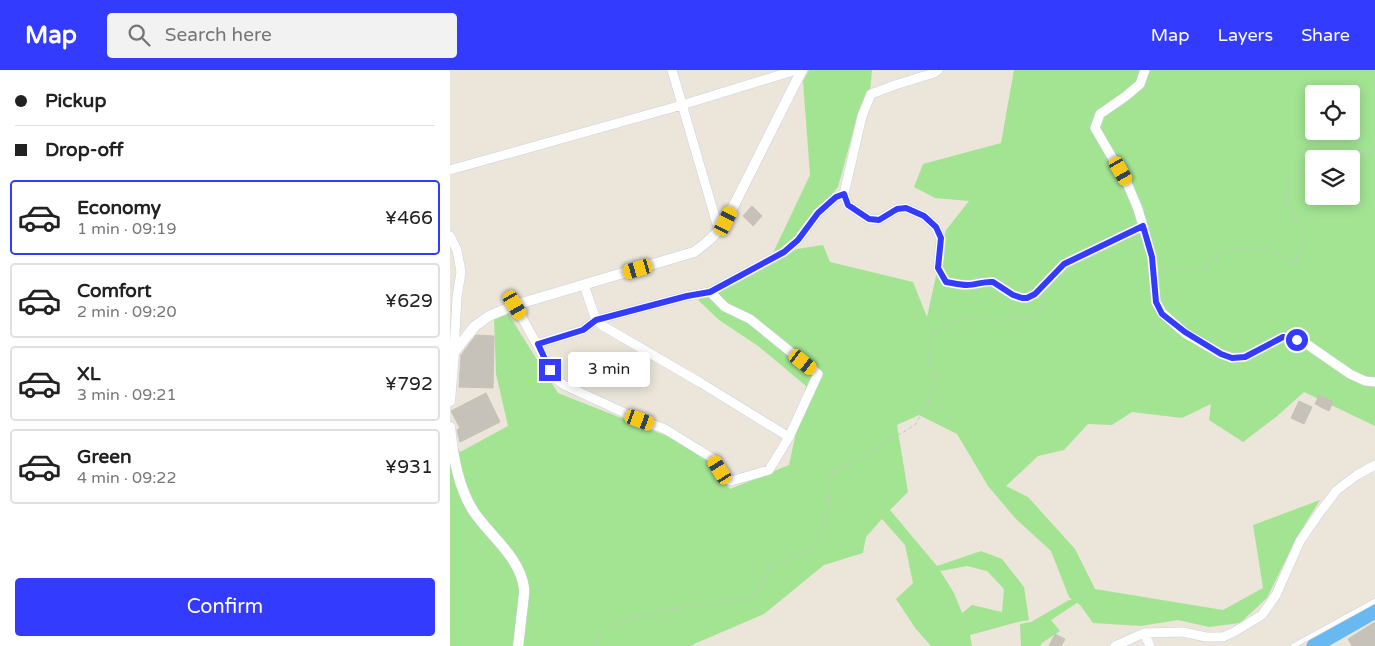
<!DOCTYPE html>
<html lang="en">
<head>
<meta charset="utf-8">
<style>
	body { margin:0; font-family:"Varela Round",sans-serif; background:#f2f2f2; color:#222; height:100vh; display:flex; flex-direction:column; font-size:19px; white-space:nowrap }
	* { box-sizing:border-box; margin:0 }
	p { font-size:16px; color:#767676 }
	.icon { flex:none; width:28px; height:28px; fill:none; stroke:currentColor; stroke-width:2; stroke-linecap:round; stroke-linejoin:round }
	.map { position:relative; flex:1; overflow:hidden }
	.details { display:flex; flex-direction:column; background:#fff; width:450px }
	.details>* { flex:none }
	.banner { display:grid; align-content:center; height:110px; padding:0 15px; background:#fff }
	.tools { position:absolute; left:855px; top:15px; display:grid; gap:10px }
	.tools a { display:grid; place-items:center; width:55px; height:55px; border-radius:5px; background:#fff; box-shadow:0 2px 12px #0003; font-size:25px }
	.end { position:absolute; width:22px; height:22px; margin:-11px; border:6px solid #333bfe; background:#fff; box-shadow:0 0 0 2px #fff }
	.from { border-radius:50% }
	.bubble { position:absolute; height:35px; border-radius:5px; background:#fff; box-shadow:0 2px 12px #0003; font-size:16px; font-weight:600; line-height:35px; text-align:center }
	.car { position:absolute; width:15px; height:30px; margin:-15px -8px; border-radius:6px; box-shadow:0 0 4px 1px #0007; background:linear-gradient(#f5c518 24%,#345 0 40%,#f5c518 0 76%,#345 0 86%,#f5c518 0) }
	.banner b { display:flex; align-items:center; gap:18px; height:48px; font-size:19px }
	.banner b+b { border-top:1px solid #e0e0e0 }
	.banner i { width:12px; height:12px; background:#222 }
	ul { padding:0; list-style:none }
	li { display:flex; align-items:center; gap:15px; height:75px; margin:0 10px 8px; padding:0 5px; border:2px solid #e0e0e0; border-radius:5px }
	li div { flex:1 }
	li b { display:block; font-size:19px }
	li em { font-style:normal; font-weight:600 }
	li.selected { border-color:#333bfe }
	li>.icon { width:45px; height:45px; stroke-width:1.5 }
	.action { display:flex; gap:10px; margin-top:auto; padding:10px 15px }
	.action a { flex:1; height:58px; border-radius:5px; background:#333bfe; color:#fff; font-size:20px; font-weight:600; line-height:58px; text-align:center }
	header { display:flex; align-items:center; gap:30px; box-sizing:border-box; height:70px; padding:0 25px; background:#333bfe; color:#fff }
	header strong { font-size:24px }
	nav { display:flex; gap:28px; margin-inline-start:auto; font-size:18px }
	.search { width:350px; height:45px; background:#f2f2f2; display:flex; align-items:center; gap:12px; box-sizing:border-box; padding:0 18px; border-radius:5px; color:#767676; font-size:19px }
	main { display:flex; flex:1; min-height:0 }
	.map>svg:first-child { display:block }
</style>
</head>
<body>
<header>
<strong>Map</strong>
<div class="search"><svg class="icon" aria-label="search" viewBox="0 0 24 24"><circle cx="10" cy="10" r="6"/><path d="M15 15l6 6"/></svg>Search here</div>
<nav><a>Map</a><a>Layers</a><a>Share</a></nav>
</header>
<main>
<section class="details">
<div class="banner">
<b><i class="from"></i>Pickup</b>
<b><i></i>Drop-off</b>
</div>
<ul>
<li class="selected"><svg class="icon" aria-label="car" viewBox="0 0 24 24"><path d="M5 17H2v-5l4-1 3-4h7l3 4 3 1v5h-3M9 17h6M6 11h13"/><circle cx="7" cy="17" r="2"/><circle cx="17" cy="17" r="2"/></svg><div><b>Economy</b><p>1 min · 09:19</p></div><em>¥466</em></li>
<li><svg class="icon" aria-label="car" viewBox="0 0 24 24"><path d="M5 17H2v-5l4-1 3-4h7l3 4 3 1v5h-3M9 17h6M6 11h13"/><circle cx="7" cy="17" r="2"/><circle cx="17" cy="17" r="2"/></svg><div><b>Comfort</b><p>2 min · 09:20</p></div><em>¥629</em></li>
<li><svg class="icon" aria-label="car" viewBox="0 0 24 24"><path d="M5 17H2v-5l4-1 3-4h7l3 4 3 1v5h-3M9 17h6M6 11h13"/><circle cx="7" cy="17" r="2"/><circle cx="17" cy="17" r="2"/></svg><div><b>XL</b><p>3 min · 09:21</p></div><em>¥792</em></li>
<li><svg class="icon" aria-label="car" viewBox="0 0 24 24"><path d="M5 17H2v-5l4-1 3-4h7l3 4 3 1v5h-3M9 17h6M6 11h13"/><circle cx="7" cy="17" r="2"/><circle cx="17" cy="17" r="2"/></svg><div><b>Green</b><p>4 min · 09:22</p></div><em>¥931</em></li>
</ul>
<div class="action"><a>Confirm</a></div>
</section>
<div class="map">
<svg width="925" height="576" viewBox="0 0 925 576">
	<rect width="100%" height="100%" fill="#ebe6d9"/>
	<path fill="#a3e493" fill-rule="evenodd" d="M 359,0 L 422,0 L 420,22 L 409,40 L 388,117 L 345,169 L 322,185 L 360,105 L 353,11 Z
		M 564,0 L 925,0 L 925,356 L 854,322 L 826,347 L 793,372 L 759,350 L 761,334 L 732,348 L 682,342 L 662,355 L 638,354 L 614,380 L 588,386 L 556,416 L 578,427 L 625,479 L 645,519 L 773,540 L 813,518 L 803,455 L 870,430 L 847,467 L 817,528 L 790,553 L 759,557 L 728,550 L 691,556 L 643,553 L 630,535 L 627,533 L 601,550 L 610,561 L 592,573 L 590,576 L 571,576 L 570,554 L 581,552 L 619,530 L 622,530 L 619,527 L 601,481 L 565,448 L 538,416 L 507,364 L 469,345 L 447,355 L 458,422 L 440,440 L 487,496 L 531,481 L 552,489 L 574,517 L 579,550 L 568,552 L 520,565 L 522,576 L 481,576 L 466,559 L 446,529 L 463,513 L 455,475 L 432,449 L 416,467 L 413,483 L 374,495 L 314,544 L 244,574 L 241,576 L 0,576 L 0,361 L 10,382 L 58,356 L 46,304 L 44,248 L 57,242 L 108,323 L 222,368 L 259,389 L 280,419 L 339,395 L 356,316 L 308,276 L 269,250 L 248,230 L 329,190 L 347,179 L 373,175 L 380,192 L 463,212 L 477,247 L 496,160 L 519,131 L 485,128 L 464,117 L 473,94 L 551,73 ZM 864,24 L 901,24 L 901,61 L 864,61 ZM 864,89 L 901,89 L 901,126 L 864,126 ZM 517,496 L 537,501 L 554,519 L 552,542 L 522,535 L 512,543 L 504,523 L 489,499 L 491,501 Z"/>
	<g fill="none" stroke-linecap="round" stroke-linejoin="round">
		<path stroke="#68b9f1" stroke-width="15" d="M 864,576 L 925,541"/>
	</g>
	<path fill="#c6c2b9" stroke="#c6c2b3" d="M 302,136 L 312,146 L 303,156 L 293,146 Z
		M 26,265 L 44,266 L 43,318 L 9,317 L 11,285 Z
		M 36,323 L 50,352 L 10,372 L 7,360 L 10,358 L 1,341 Z
		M 869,325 L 883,332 L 879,341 L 865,334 Z
		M 849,331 L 862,337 L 854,354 L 841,348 Z
		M 925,552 L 925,576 L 902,576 L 898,569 Z
		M 605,564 L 615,569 L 611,576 L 599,576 Z"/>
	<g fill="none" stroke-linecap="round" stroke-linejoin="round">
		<defs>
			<path id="service" d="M 843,576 L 925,531"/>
			<path id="minor" d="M 222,0 L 269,161
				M 488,0 L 484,3 L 445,15 L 421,24 L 412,46 L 394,124 L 398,135 L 419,149 L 429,150 L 447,139 L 456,138 L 474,146 L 486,157 L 491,169 L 488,198 L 496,212 C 503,213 510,215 517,215 C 526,215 534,211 543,212 L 563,225 L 572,228 L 577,228 L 585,224 L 614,194 L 693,156
				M 695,0 L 690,14 L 676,26 L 650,44 L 645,58 L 677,113 L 688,139 L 702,187 L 706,232 L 712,243 L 735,263 L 771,284 L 782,288 L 795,287 L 833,267 L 847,269 L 858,275 L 900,304 L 915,311 L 925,312
				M 0,100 L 232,35 L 346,0
				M 0,166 L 7,180 L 11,202 L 7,227 L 4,282
				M 134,215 L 146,250 L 153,256 L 251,313 L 339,367
				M 65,235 L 106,309 L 114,315 L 190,350 L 215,359 L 262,388 L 275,408 L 281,411 L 319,400 L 339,367 L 368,304 L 300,249 L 275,237 L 260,222
				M 87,274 L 133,260 L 146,250 L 237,226 L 260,222 L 334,182 L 348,170 L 368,143 L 386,127 L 394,124
				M 694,563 L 700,576
				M 665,576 L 694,563 L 733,562 L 756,567 L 773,567 L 784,562 L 812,545 L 826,525 L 850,471 L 870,442 L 887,420 L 907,405 L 925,395"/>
			<path id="tertiary" d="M 0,331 L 4,282 L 25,256 L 39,246 L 65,235 L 244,182 C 257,173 267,164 276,151 L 352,0
				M 0,357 C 3,385 8,418 24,442 C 40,466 70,487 74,518 C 75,523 73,529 73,534 C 71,548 70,562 68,576"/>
		</defs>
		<use href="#service" stroke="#cecfe2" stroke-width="5.5"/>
		<use href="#minor" stroke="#cecfe2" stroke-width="10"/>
		<use href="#tertiary" stroke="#cecfe2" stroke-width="11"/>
		<path stroke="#c7c7c7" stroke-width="1" stroke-dasharray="4 2.5" stroke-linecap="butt" d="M 872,89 L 878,86 L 925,82
			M 713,197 L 728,202 L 754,201 L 772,181 L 821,180 L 844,195 L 854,170 L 833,121 L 854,99 L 864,94
			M 142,576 L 158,559 L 177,549 L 212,540 L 275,532 L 306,525 L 318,499 L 366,477 L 377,443 L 381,404 L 414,386 L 465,355 L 476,336 L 486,313 L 477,283 L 485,262 L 507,249 L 550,250 L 586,245 L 595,229"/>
		<use href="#service" stroke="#fff" stroke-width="4.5"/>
		<use href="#minor" stroke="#fff" stroke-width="9"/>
		<use href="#tertiary" stroke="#fff" stroke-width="10"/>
	</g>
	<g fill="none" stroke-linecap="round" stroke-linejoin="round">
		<path stroke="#333bfe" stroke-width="6" d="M 100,300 L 88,274 L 133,260 L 146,250 L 237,226 L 260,222 L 334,182 L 348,170 L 368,143 L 386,127 L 394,124 L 398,135 L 419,149 L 429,150 L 447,139 L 456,138 L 474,146 L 486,157 L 491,168 L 488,198 L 496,212 C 503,213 510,215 517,215 C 526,215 534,211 543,212 L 563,225 L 572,228 L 577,228 L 585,224 L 614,194 L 693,156 L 702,187 L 706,232 L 712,244 L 735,262 L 771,284 L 782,288 L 795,287 L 833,267 L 847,270"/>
	</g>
</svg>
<div class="tools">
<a><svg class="icon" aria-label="locate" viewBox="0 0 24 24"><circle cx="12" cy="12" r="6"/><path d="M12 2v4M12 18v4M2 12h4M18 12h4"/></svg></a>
<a><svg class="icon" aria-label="layers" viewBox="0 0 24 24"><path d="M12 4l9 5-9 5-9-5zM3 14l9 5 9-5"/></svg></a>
</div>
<i class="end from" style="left:847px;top:270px"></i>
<i class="end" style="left:100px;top:300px"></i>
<div class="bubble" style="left:118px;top:282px;width:82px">3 min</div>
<i class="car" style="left:671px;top:101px;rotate:150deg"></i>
<i class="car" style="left:276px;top:151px;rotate:27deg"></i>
<i class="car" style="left:188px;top:199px;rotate:254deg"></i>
<i class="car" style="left:65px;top:235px;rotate:150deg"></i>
<i class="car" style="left:353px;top:292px;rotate:128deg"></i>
<i class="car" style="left:190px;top:350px;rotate:110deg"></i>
<i class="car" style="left:270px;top:400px;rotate:328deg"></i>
</div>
</main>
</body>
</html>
